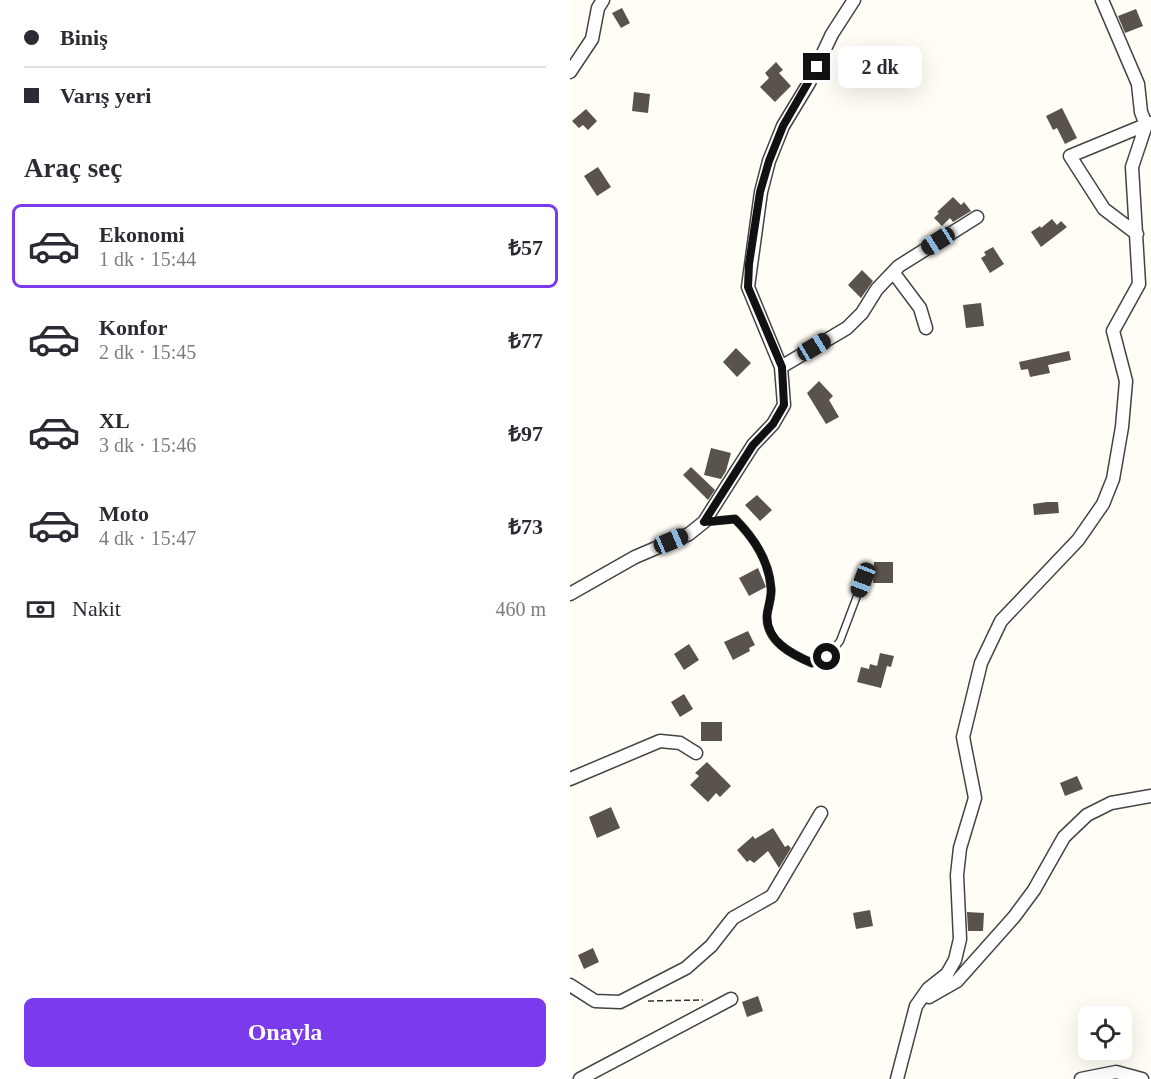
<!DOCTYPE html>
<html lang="tr">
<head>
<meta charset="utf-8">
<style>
	body { margin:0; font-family:"Times New Roman",serif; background:#f2f2f3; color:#2b2b33; height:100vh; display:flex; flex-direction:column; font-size:22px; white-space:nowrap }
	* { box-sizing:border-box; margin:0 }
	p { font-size:20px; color:#7c7c81 }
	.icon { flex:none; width:33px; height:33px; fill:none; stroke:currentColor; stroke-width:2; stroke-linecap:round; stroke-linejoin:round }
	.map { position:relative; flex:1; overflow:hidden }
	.details { display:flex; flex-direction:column; background:#fff; width:570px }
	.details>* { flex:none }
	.guide { display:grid; align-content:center; height:132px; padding:0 24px; background:#fff }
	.buttons { position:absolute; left:508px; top:1006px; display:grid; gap:12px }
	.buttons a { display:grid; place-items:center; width:54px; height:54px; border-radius:9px; background:#fff; box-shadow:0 6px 24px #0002; font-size:30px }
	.end { position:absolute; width:27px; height:27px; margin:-14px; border:8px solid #111; background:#fff; box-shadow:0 0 0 3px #fff }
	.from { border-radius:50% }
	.bubble { position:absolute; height:42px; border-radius:9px; background:#fff; box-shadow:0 6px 24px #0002; font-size:20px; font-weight:700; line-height:42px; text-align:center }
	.car { position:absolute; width:18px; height:36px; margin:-18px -9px; border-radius:8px; box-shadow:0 0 4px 2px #0007; background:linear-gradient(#222 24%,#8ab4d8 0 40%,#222 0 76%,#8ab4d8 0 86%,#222 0) }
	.guide b { display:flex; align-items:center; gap:21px; height:57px; font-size:22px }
	.guide b+b { border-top:2px solid #e1e1e2 }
	.guide i { width:15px; height:15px; background:#2b2b33 }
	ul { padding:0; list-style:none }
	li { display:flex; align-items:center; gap:18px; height:84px; margin:0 12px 9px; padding:0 12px; border:3px solid transparent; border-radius:9px }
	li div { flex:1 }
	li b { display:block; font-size:22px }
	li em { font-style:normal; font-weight:700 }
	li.selected { border-color:#7c3aed }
	li>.icon { width:54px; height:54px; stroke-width:1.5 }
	h2 { padding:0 24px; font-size:27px; line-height:72px }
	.pay { display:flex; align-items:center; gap:15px; height:66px; padding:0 24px; font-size:22px }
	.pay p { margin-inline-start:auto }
	.action { display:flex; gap:12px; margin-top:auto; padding:12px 24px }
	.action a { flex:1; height:69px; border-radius:9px; background:#7c3aed; color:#fff; font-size:24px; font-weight:700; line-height:69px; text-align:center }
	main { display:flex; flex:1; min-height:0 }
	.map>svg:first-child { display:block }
</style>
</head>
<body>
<main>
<section class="details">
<div class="guide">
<b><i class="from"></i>Biniş</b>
<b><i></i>Varış yeri</b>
</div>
<h2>Araç seç</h2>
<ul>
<li class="selected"><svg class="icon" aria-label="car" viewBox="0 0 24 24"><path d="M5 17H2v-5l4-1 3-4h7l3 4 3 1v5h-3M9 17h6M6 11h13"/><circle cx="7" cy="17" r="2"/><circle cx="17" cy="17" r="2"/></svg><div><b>Ekonomi</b><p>1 dk · 15:44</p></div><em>₺57</em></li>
<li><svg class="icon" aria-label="car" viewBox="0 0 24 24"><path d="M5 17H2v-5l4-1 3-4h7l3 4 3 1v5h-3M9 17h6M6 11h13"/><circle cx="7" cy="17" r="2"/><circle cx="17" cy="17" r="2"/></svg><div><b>Konfor</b><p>2 dk · 15:45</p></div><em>₺77</em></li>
<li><svg class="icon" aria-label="car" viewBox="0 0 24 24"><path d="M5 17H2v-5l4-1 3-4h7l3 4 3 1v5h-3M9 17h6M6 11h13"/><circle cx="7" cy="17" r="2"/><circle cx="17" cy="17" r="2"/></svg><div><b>XL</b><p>3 dk · 15:46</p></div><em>₺97</em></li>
<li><svg class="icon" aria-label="car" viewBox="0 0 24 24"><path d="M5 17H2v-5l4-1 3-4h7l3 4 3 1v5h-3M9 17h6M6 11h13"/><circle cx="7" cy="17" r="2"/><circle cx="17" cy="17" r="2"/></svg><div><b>Moto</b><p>4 dk · 15:47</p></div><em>₺73</em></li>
</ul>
<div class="pay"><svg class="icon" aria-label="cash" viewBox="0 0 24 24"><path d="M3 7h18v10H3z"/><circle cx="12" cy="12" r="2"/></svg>Nakit<p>460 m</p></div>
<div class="action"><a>Onayla</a></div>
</section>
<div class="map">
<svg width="581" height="1079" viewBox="0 0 581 1079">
	<rect width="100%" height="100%" fill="#fffdf5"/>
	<path fill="#5a524d" d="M 52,8 L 60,23 L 51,28 L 42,13 Z
		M 566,9 L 573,26 L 555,33 L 548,16 Z
		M 206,62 L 213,70 L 209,73 L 221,86 L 205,102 L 190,87 L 199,78 L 195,73 Z
		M 64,92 L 80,94 L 78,113 L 62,111 Z
		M 492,108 L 507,138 L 495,144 L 487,128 L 483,130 L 476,116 Z
		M 16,109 L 27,121 L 18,130 L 13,125 L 9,128 L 2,121 Z
		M 28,167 L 41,187 L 27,196 L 14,176 Z
		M 383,197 L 391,205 L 394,202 L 401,211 L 383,222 L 380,218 L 372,226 L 364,218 L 369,213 L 367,212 Z
		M 482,219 L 487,225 L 491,221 L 497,227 L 471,247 L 461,232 L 470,226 L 471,228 Z
		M 423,247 L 434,264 L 420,273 L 411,258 L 416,255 L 414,252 Z
		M 292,270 L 303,281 L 291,298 L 278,285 Z
		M 411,303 L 414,326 L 396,328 L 393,305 Z
		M 166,348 L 181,363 L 167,377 L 153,362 Z
		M 499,351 L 501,360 L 478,365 L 480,373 L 460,377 L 458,369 L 451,370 L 449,362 Z
		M 249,381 L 263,396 L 259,400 L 269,417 L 256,424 L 237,393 Z
		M 141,448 L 161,453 L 156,471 L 151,479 L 134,475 Z
		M 121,467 L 145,490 L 138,500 L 113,475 Z
		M 187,495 L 202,510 L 190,521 L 175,505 Z
		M 477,502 L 488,502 L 489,513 L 464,515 L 463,504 Z
		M 304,562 L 323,562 L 323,583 L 303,583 Z
		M 188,568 L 196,587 L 179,596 L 169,578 Z
		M 178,631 L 185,645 L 179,648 L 180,651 L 163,660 L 154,642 Z
		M 119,644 L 129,660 L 114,670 L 104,654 Z
		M 310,653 L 324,656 L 321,667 L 317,666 L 311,688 L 287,682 L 291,667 L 299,669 L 300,664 L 307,666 Z
		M 114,694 L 123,709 L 110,717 L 101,702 Z
		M 131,722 L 152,722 L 152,741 L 131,741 Z
		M 137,762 L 161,786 L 150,797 L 146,793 L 138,802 L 120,785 L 129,776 L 125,773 Z
		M 507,776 L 513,789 L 495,796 L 490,783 Z
		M 41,807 L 50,828 L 27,838 L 19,817 Z
		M 203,828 L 215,847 L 218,845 L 221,848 L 209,868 L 198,851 L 184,863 L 180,860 L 177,862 L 167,850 L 183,836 L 185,839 Z
		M 300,910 L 303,926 L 286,929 L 283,913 Z
		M 397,912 L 414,913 L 413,931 L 398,931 Z
		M 23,948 L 29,962 L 14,969 L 8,955 Z
		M 188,996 L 193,1011 L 177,1017 L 172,1002 Z"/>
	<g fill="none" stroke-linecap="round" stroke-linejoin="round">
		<defs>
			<path id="lane" d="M 134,522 L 165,519 C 184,538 199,560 201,588 C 202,597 198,606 197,616 C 196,641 221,654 242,663 L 257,657 L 270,641 L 293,580"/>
			<path id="street" d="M 0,72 L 22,39 L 28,8 L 33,0
				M 567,234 L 534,209 L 500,156 L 580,123
				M 323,272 L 350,308 L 356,328
				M 211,367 L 277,328 L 292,313 L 307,289 L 329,266 L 407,217
				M 0,594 L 65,557 L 119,534 L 134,522 L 183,445 L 203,424 L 214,405 L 211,367 L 178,287 L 191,192 L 199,161 L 213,126 L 239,83 L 262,34 L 284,0
				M 0,779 L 90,741 L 110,743 L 126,753
				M 0,985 L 25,1001 L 50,1002 L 116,968 L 141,946 L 163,918 L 202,896 L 251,813
				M 359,997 L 387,981 L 444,917 L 464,890 L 494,837 L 517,815 L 541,803 L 581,796
				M 10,1079 L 161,999
				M 327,1079 L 346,1006 L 358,989 L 377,974 L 385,960 L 390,939 L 387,875 L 390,848 L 405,798 L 393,737 L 411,663 L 431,621 L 508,540 L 533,504 L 543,479 L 552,427 L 556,381 L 543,331 L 569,284 L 562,167 L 576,125 L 571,112 L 568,84 L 532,0
				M 511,1079 L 546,1072 L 572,1079"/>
		</defs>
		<use href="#lane" stroke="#444" stroke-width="9"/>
		<use href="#street" stroke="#444" stroke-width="15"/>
		<path stroke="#333" stroke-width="1.5" stroke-dasharray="6 3" stroke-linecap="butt" d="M 78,1001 L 133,1000"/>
		<use href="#lane" stroke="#fff" stroke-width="6"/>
		<use href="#street" stroke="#fff" stroke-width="12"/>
	</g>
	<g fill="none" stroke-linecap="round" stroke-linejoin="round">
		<path stroke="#111" stroke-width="8" d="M 247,67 L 213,126 L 199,161 L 190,192 L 179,264 L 178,287 L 212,367 L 214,405 L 203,424 L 183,445 L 134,522 L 165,519 C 184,538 199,560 201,588 C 202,597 198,606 197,615 C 196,641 221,654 242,663 L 257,657"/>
	</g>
</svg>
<div class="buttons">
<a><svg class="icon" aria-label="locate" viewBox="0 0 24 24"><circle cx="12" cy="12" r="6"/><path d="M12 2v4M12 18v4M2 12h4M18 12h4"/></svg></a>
</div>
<i class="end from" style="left:257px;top:657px"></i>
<i class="end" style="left:247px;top:67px"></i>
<div class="bubble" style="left:268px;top:46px;width:84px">2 dk</div>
<i class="car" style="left:368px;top:241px;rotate:238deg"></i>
<i class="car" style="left:244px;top:347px;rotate:59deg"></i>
<i class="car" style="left:101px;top:541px;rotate:67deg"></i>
<i class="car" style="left:293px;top:580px;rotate:201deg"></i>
</div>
</main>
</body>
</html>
